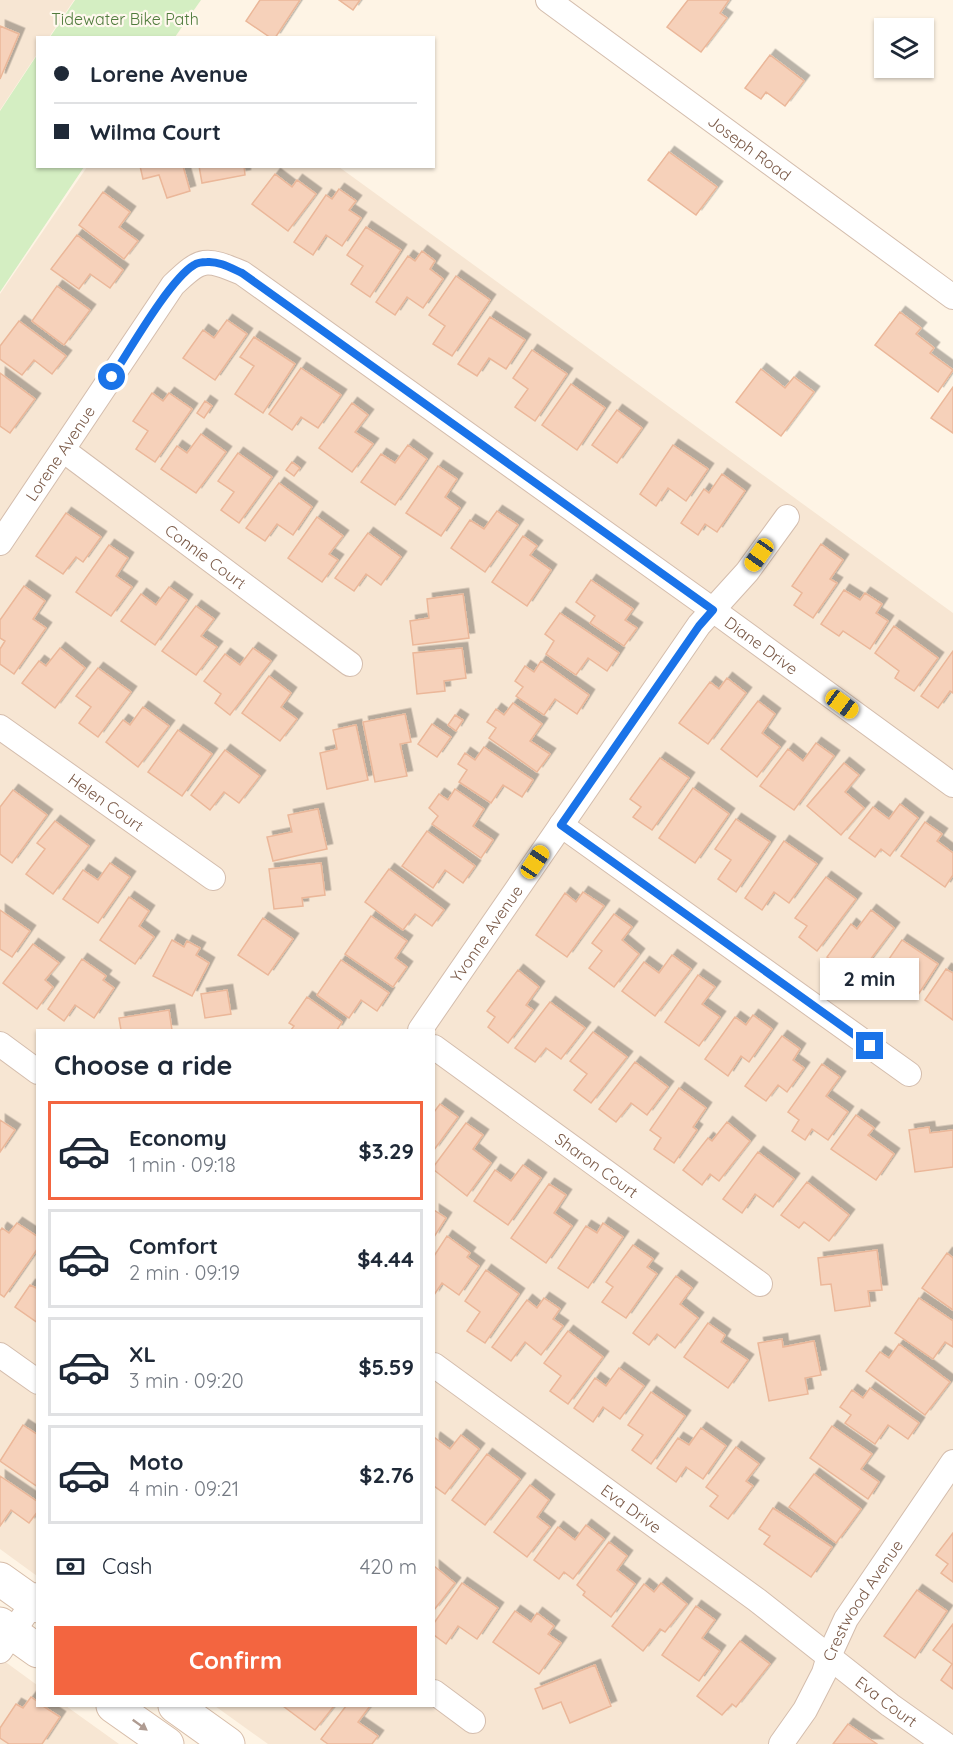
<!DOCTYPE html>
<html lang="en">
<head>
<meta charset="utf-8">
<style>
	body { margin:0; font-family:Quicksand,sans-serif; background:#f6f6f7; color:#1f2937; height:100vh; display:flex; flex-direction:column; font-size:22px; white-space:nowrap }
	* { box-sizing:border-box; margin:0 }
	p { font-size:20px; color:#747a83 }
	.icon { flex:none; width:33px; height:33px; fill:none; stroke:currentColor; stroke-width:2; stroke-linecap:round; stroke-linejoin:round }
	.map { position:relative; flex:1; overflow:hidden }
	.drawer { position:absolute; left:36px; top:1029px; width:399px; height:678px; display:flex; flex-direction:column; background:#fff; border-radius:0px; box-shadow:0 2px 4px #0004 }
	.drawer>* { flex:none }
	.hud { position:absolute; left:36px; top:36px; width:399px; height:132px; border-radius:0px; box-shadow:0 2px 4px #0004; display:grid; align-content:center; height:132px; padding:0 18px; background:#fff }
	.tools { position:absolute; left:874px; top:18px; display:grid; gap:12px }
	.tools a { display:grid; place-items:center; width:60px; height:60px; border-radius:0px; background:#fff; box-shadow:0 2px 4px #0004; font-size:30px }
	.end { position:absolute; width:27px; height:27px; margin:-14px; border:8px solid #1a73e8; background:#fff; box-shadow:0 0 0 3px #fff }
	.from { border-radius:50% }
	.bubble { position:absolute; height:42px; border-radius:0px; background:#fff; box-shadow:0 2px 4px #0004; font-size:20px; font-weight:700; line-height:42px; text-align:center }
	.car { position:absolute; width:18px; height:36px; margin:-18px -9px; border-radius:8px; box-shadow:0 0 4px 2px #0007; background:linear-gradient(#f5c518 24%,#345 0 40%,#f5c518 0 76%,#345 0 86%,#f5c518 0) }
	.hud b { display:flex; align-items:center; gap:21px; height:57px; font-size:22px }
	.hud b+b { border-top:2px solid #e0e1e3 }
	.hud i { width:15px; height:15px; background:#1f2937 }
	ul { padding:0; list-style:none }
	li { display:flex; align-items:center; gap:18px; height:99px; margin:0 12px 9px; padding:0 6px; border:3px solid #e0e1e3; border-radius:0px }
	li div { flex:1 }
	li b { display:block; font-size:22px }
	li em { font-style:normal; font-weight:700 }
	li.current { border-color:#f36540 }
	li>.icon { width:54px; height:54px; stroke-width:1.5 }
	h2 { padding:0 18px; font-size:27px; line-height:72px }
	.pay { display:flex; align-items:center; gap:15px; height:66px; padding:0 18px; font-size:22px }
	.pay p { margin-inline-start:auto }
	.action { display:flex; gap:12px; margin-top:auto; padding:12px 18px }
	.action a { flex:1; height:69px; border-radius:0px; background:#f36540; color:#fff; font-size:24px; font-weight:700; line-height:69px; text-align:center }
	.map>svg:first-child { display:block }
</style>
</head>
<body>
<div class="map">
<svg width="953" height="1744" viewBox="0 0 953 1744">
	<defs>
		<filter id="shadow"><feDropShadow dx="5.5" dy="-5.5" stdDeviation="0" flood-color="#0004"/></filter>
	</defs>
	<rect width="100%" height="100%" fill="#fef4e5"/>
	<path fill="#f7e6d3" d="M 0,0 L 74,0 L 49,37 L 38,38 L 37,54 L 0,110 Z
		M 87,167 L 339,167 L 953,613 L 953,1744 L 268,1744 L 215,1706 L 434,1706 L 434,1030 L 38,1030 L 37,1576 L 0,1549 L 0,294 Z
		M 0,1658 L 37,1685 L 38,1706 L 66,1706 L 119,1744 L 0,1744 Z"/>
	<path fill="#d4eec2" d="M 75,0 L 201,0 L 175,37 L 50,37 Z
		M 37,55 L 38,166 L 84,167 L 0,292 L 0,111 Z"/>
	<path fill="#f6d1ba" stroke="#ebb799" stroke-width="1.5" filter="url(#shadow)" d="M 260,0 L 300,0 L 275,38 L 271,38 L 246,21 Z
		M 339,0 L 360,0 L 353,10 Z
		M 688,0 L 729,0 L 720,13 L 727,18 L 701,52 L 667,27 Z
		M 0,26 L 19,34 L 0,79 Z
		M 770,55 L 804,81 L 785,106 L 766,92 L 761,99 L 745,88 Z
		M 669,152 L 717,187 L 696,215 L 648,180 Z
		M 140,166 L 183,166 L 190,191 L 167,198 L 159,175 L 143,179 Z
		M 199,166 L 244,166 L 245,175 L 202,183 Z
		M 275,174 L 292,187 L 297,180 L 316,194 L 288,231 L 252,204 Z
		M 339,189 L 356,201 L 349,210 L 361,218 L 342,246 L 326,235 L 313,255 L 294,242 L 326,195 L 332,199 Z
		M 103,192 L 130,212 L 119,227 L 138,241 L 124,259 L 79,225 Z
		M 366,227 L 401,250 L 370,297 L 351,284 L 363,266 L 347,255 Z
		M 77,235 L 123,270 L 110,288 L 90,274 L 79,289 L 51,269 Z
		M 422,251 L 435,261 L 430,269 L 443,279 L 423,308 L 407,297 L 395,315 L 376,302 L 408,256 L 415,261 Z
		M 456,276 L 490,300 L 452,356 L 433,344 L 445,326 L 429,315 Z
		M 57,286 L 90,310 L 64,345 L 32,321 Z
		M 900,312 L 921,328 L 916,334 L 934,348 L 930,353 L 953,370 L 938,392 L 875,345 Z
		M 490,317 L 525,340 L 506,369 L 489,358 L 477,376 L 458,364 Z
		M 227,320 L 247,334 L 215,380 L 183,358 L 203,330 L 214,338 Z
		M 19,321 L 66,356 L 52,374 L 34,360 L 22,375 L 0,359 L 0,346 Z
		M 254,337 L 295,364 L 263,413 L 235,394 L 254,366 L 240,357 Z
		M 532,350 L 567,374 L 535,421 L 515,407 L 528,389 L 513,378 Z
		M 301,368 L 341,395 L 318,428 L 301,417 L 292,430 L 269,414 Z
		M 761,369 L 785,388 L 794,377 L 814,392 L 781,436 L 736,402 Z
		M 0,373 L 35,399 L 10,433 L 0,426 Z
		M 571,384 L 605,408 L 577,450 L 542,425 Z
		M 953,387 L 953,433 L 931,418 Z
		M 152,393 L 163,401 L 169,393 L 192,409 L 155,462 L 136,449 L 148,431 L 133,421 Z
		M 205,401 L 212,406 L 204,418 L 197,413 Z
		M 352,403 L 368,415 L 355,432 L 373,444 L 352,472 L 319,448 Z
		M 617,410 L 642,428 L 617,463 L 592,445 Z
		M 201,434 L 226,452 L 196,493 L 161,469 L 177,446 L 187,453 Z
		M 408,445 L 427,459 L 395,505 L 361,482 L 381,454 L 395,463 Z
		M 673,445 L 708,469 L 686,501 L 668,488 L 656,506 L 640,494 Z
		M 238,453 L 272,477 L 239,523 L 221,510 L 234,492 L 218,481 Z
		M 292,462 L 300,468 L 294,476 L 286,470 Z
		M 438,466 L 457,479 L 445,497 L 460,508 L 441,536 L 406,513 Z
		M 722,474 L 745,491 L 717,532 L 705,524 L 698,535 L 681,523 L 704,489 L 709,493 Z
		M 279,483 L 312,507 L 293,535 L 277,524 L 265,541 L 246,528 Z
		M 497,511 L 518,525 L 485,572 L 451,548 L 470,520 L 484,529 Z
		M 66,513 L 101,537 L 83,562 L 76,557 L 63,574 L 36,556 Z
		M 317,517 L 343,536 L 329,554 L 338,560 L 322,582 L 288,558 Z
		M 368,533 L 401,557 L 381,585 L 366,574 L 354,591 L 335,578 Z
		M 523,536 L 537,546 L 530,555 L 551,570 L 527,606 L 492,582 Z
		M 821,544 L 843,560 L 830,579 L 837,583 L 813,618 L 794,605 L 802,593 L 792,586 Z
		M 109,545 L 128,558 L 116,576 L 132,587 L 111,616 L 76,592 Z
		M 591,580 L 633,609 L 625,620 L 637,628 L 624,646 L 590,623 L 595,616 L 576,602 Z
		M 24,586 L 45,601 L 33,619 L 46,628 L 14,674 L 0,664 L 0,649 L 5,641 L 0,638 L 0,620 Z
		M 169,587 L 187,600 L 155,645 L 121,621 L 141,594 L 156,605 Z
		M 844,590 L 860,600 L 865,593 L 882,604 L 876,613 L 888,621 L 870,649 L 843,631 L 839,636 L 821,624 Z
		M 463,594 L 469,638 L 413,645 L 410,621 L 429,618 L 427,599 Z
		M 196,606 L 214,619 L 201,636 L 217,647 L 196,675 L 162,651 Z
		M 560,613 L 619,653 L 607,671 L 588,658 L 576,675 L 546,654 L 554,641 L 545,634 Z
		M 894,626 L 938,658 L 914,691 L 895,678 L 899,671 L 875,653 Z
		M 60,648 L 85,668 L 55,708 L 22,683 L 39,661 L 46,666 Z
		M 253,648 L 271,661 L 230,715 L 215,703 L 221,694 L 204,681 L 225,654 L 240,665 Z
		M 462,648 L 466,678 L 444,681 L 445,691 L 417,694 L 413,653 Z
		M 953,651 L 953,693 L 950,691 L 938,708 L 921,696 Z
		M 541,661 L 589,695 L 577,714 L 555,699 L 544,715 L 516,696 L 523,687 L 515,681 L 525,666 L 534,672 Z
		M 98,668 L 131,692 L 98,737 L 79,723 L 91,707 L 76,696 Z
		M 269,676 L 291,693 L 281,707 L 297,719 L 280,741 L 242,713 Z
		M 727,678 L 746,693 L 708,744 L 679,723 L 710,682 L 719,689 Z
		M 758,701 L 775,714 L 762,733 L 780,747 L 757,777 L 721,749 Z
		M 513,703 L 542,724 L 530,741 L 550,754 L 537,772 L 489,738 L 496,728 L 487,722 L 496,709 L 504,715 Z
		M 143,707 L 169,726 L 138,767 L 106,742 L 123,720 L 130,725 Z
		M 405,714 L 411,742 L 400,744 L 407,776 L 375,782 L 363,722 Z
		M 455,715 L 463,720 L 456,731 L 448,725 Z
		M 432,724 L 451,737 L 437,757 L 418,744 Z
		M 356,725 L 368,780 L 327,789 L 320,753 L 337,749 L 333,730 Z
		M 178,730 L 212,754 L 182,796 L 148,772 Z
		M 816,743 L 834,756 L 794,810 L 760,786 L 788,749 L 803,761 Z
		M 484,747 L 533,780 L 522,797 L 503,785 L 491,803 L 459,782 L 467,770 L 458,764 L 465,753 L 475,760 Z
		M 225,750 L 260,776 L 239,803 L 224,792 L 210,810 L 191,795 Z
		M 660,758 L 689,778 L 652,830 L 633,817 L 641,807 L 630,799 Z
		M 844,763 L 859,775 L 845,792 L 864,808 L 841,835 L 807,806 Z
		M 693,788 L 729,814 L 695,863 L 659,838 Z
		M 455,789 L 484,809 L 473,826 L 493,840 L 481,858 L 432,824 L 438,816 L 429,808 L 439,794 L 448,800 Z
		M 13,790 L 47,815 L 12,863 L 0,854 L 0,807 Z
		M 900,804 L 918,818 L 890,856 L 881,849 L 875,857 L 849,838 L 873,807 L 889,819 Z
		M 318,809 L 327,849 L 273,861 L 267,837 L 292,832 L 288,815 Z
		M 736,819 L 770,842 L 736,892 L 718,879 L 731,860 L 715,849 Z
		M 55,821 L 89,846 L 53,894 L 26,874 L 45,849 L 37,843 Z
		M 925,822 L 942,834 L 937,841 L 953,853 L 953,875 L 945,887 L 901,856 Z
		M 427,831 L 475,866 L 463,883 L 445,870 L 433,888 L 402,866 Z
		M 784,841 L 817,864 L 789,903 L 774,892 L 762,910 L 745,898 Z
		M 110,863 L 130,877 L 98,923 L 63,899 L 83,870 L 98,880 Z
		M 321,863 L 325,895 L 302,898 L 303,906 L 274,909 L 269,869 Z
		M 389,869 L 444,910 L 432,926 L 415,914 L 403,930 L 365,902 Z
		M 826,877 L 856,899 L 817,951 L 799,937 L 807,926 L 795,918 Z
		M 583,892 L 604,906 L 567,957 L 536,935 L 565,893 L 576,902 Z
		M 129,897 L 149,911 L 139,926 L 154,937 L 135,964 L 100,940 Z
		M 0,910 L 30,931 L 12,957 L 0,949 Z
		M 871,910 L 894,928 L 864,968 L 855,962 L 847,972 L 827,957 L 851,924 L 857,929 Z
		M 614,914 L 632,927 L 622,940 L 639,954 L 614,987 L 589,968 L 602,951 L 592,943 Z
		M 371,916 L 407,941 L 395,958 L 407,967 L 393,987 L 345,954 Z
		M 263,918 L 293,939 L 268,975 L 238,955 Z
		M 172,940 L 184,947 L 187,941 L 200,948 L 196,955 L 209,963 L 192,996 L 153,976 Z
		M 902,940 L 938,964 L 918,995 L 896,980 L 884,998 L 869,988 Z
		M 33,944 L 59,963 L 45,980 L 53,987 L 37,1009 L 3,983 Z
		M 672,955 L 691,969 L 655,1016 L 622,991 L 644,962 L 659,973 Z
		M 82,959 L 106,976 L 103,980 L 114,988 L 94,1018 L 75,1005 L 64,1021 L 48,1009 Z
		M 341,960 L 389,993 L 377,1011 L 361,1000 L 349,1018 L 317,995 Z
		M 946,969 L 953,973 L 953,1020 L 925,1000 Z
		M 518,970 L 539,987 L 526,1005 L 533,1010 L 508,1043 L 488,1027 L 495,1017 L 487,1011 Z
		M 698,975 L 715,987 L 702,1004 L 720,1017 L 699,1046 L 665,1022 Z
		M 227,990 L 231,1014 L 205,1018 L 201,994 Z
		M 307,997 L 342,1022 L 337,1030 L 291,1030 L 294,1026 L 289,1023 Z
		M 550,1002 L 585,1028 L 561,1059 L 546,1048 L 535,1062 L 515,1048 Z
		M 169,1010 L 172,1030 L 121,1030 L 119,1018 Z
		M 753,1015 L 772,1029 L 749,1062 L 741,1056 L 728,1076 L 705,1059 L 735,1017 L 746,1025 Z
		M 593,1032 L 627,1057 L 591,1103 L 574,1090 L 587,1074 L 570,1061 Z
		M 782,1036 L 800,1049 L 793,1060 L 804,1068 L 787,1092 L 778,1085 L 766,1101 L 745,1086 Z
		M 635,1062 L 668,1087 L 647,1115 L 631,1103 L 616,1122 L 599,1109 Z
		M 822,1064 L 840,1077 L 826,1096 L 848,1112 L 828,1140 L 812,1129 L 805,1140 L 792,1131 L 799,1120 L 788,1112 Z
		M 679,1088 L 706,1108 L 693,1127 L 697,1130 L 674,1163 L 654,1149 L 661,1138 L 650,1130 Z
		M 440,1104 L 458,1117 L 434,1150 L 434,1112 Z
		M 856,1115 L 874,1128 L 868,1135 L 894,1154 L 876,1180 L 831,1149 Z
		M 0,1120 L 15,1130 L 0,1152 Z
		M 727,1122 L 750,1141 L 719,1181 L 710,1174 L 702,1185 L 683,1170 L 708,1138 L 712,1141 Z
		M 466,1123 L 483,1135 L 473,1149 L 491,1163 L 467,1196 L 434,1170 L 434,1166 Z
		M 929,1127 L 930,1133 L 953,1130 L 953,1167 L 915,1172 L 909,1130 Z
		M 758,1152 L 794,1179 L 773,1207 L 755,1194 L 742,1213 L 723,1199 Z
		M 523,1165 L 541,1178 L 508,1225 L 474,1201 L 495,1170 L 511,1181 Z
		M 807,1182 L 849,1215 L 829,1241 L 804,1222 L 799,1228 L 781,1215 Z
		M 549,1184 L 566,1195 L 554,1213 L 572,1226 L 546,1263 L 511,1238 Z
		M 434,1210 L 446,1218 L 434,1237 Z
		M 17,1223 L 38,1237 L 38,1248 L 4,1297 L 0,1294 L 0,1231 L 2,1228 L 9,1233 Z
		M 603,1223 L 623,1237 L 588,1288 L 558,1268 L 586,1226 L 597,1233 Z
		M 447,1236 L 470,1253 L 467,1257 L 479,1266 L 459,1295 L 442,1283 L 434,1295 L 434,1256 Z
		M 633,1245 L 653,1259 L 647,1267 L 657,1274 L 626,1318 L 602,1302 L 613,1287 L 606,1282 Z
		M 877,1250 L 882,1290 L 868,1291 L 870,1306 L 835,1311 L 831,1284 L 821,1285 L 818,1258 Z
		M 947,1253 L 953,1258 L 953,1310 L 922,1288 Z
		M 486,1270 L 519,1294 L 485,1343 L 467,1331 L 480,1312 L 465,1301 Z
		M 676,1276 L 692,1288 L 680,1304 L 698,1318 L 675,1348 L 657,1334 L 649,1345 L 633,1333 Z
		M 30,1285 L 38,1289 L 38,1323 L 15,1307 Z
		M 544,1298 L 560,1309 L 553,1319 L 563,1326 L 541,1355 L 525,1342 L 511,1361 L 492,1347 L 527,1300 L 537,1308 Z
		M 919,1298 L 953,1321 L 953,1347 L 945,1342 L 933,1359 L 895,1333 Z
		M 708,1323 L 725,1335 L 721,1342 L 748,1360 L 728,1388 L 684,1357 Z
		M 568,1331 L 603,1357 L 568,1404 L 550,1391 L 561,1376 L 544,1363 Z
		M 782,1339 L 783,1347 L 814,1341 L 821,1375 L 805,1378 L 808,1394 L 769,1401 L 758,1343 Z
		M 899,1344 L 950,1382 L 925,1415 L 866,1371 L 880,1352 L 889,1358 Z
		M 619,1368 L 644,1386 L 620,1419 L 603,1407 L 593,1422 L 574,1408 L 595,1378 L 606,1386 Z
		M 870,1388 L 919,1423 L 908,1439 L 888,1425 L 875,1444 L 845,1423 L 851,1415 L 840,1407 L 852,1390 L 863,1398 Z
		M 651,1392 L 685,1416 L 651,1464 L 632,1450 L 643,1435 L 628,1425 Z
		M 23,1425 L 38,1435 L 38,1487 L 0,1461 Z
		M 832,1426 L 872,1454 L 861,1469 L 879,1482 L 868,1499 L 810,1458 Z
		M 701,1428 L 726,1446 L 703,1479 L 686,1467 L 676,1482 L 657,1468 L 678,1438 L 689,1445 Z
		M 461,1435 L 479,1449 L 445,1494 L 434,1486 L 434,1440 L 435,1438 L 450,1449 Z
		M 736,1447 L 759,1464 L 746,1481 L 753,1486 L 728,1519 L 710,1506 L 718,1496 L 706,1487 Z
		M 487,1454 L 520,1479 L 485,1525 L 452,1500 Z
		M 814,1474 L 861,1509 L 836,1543 L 789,1507 Z
		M 0,1476 L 38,1502 L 38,1511 L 29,1523 L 11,1510 L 0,1526 Z
		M 530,1485 L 549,1500 L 537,1517 L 550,1527 L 527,1557 L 494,1532 Z
		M 773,1508 L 832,1547 L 811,1577 L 764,1544 L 770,1536 L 759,1529 Z
		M 586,1525 L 604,1539 L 573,1579 L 564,1572 L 559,1579 L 534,1560 L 558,1527 L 575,1540 Z
		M 953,1533 L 953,1582 L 941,1573 L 948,1564 L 936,1555 Z
		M 609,1542 L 627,1556 L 617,1570 L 635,1584 L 611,1617 L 583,1595 L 585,1592 L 577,1585 Z
		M 434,1566 L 455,1583 L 434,1610 Z
		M 462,1583 L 498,1608 L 477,1639 L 458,1626 L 446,1644 L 434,1635 L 434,1623 Z
		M 661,1583 L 687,1604 L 665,1632 L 660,1629 L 643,1651 L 612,1626 L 644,1584 L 654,1592 Z
		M 917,1590 L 947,1611 L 915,1658 L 884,1636 Z
		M 696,1606 L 715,1620 L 702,1638 L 720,1651 L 699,1681 L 662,1655 Z
		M 515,1611 L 531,1622 L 537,1613 L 554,1626 L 548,1634 L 561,1643 L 539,1674 L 493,1642 Z
		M 953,1624 L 953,1689 L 941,1680 L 952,1664 L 933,1650 Z
		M 740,1641 L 770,1664 L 736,1707 L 732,1704 L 722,1715 L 697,1696 Z
		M 595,1665 L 611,1706 L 570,1723 L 561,1702 L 543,1709 L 535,1689 Z
		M 31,1697 L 38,1702 L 38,1706 L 43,1706 L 60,1717 L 42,1744 L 9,1744 L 0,1738 L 0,1728 L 16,1704 L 23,1708 Z
		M 283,1706 L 334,1706 L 315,1730 Z
		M 346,1706 L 370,1706 L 358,1722 L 378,1736 L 372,1744 L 328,1744 L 321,1739 Z
		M 848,1724 L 877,1744 L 833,1744 Z"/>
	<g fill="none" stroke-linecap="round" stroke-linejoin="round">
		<defs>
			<g id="minor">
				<path id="s1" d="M 548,0 L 953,297"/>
				<path id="s2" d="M 63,450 L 350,664"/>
				<path id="s3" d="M 0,543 L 173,285 C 202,257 205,258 242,273 L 713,610 L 953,785"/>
				<path id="s4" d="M 0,727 L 213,878"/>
				<path d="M 561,825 L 909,1074"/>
				<path id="s5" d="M 420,1030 L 699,625 L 747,572 L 787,517"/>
				<path d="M 0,1044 L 38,1072"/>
				<path id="s6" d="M 434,1047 L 760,1284"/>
				<path d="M 0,1355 L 38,1382"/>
				<path id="s7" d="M 434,1365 L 757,1600 L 890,1705 L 945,1744"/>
				<path d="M 0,1651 L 38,1595"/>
				<path d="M 434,1692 L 473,1721"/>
				<path id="s8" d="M 781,1744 L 805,1710 L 824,1673 L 829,1656 L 846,1619 L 953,1462"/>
			</g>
			<path id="secondary" d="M 0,1579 L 38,1606
				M 0,1624 L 38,1651
				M 113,1706 L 167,1744
				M 175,1706 L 228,1744"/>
		</defs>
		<use href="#minor" stroke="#d4bdad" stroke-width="26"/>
		<use href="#secondary" stroke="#d7bda9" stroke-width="35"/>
		<use href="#minor" stroke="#fff" stroke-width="24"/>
		<use href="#secondary" stroke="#fff" stroke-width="33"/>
	</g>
	<defs><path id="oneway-solid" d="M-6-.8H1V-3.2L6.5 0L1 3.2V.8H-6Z" transform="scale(1.5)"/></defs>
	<use fill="#af9b91" href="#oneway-solid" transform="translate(140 1725) rotate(36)"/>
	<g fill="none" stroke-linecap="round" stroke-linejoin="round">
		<path stroke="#1a73e8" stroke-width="8" d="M 112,377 C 129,351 170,279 194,265 C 197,263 203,262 207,262 C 219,261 231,268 242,273 L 713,610 L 699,626 L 561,825 L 870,1046"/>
	</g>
	<g text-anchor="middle" stroke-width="4.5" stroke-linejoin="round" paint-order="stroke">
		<g font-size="16" fill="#4f7b3c" stroke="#fff8ee">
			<text x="125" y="25">Tidewater Bike Path</text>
		</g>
		<g font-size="16" fill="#7a5947" stroke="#fff8ee">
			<text dy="6" stroke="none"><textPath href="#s1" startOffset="250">Joseph Road</textPath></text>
			<text dy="6" stroke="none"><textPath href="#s3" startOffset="108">Lorene Avenue</textPath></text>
			<text dy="6" stroke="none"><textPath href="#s2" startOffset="178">Connie Court</textPath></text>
			<text dy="6" stroke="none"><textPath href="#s3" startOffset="1028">Diane Drive</textPath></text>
			<text dy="6" stroke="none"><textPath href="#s4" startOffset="130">Helen Court</textPath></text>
			<text dy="6" stroke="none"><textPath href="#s5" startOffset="117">Yvonne Avenue</textPath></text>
			<text dy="6" stroke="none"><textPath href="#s6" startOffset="201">Sharon Court</textPath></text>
			<text dy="6" stroke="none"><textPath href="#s7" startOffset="244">Eva Drive</textPath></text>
			<text dy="6" stroke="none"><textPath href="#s8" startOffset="166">Crestwood Avenue</textPath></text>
			<text dy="6" stroke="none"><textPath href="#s7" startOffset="564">Eva Court</textPath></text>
		</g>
	</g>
</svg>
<div class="tools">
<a><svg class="icon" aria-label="layers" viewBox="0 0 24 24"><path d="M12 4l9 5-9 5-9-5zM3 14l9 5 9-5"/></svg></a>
</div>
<i class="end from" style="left:112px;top:377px"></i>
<i class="end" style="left:870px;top:1046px"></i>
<div class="bubble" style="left:820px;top:958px;width:99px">2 min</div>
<i class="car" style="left:759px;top:555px;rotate:215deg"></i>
<i class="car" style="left:842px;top:704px;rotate:126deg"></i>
<i class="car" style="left:535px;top:862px;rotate:34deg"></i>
<div class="hud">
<b><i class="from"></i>Lorene Avenue</b>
<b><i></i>Wilma Court</b>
</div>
<section class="drawer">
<h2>Choose a ride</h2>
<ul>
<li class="current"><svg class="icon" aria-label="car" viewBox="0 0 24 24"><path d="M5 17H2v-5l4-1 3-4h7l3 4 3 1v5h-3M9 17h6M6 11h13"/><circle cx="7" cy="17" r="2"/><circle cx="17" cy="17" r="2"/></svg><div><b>Economy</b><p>1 min · 09:18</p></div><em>$3.29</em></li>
<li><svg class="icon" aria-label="car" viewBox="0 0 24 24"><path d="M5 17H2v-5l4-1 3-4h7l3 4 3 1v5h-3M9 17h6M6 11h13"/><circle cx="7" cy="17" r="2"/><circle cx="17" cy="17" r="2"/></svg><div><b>Comfort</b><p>2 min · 09:19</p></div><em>$4.44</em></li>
<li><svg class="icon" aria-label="car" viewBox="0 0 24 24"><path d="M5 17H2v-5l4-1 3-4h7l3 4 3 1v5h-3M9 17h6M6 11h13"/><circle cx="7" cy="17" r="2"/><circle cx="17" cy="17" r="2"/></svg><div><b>XL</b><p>3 min · 09:20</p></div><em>$5.59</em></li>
<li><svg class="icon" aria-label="car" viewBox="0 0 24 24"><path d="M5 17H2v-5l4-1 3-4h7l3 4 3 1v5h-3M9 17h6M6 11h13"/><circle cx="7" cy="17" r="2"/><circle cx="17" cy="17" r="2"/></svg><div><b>Moto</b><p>4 min · 09:21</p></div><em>$2.76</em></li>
</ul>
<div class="pay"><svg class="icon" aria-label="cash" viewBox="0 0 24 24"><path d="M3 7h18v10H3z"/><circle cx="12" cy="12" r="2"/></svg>Cash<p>420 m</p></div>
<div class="action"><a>Confirm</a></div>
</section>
</div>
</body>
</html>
